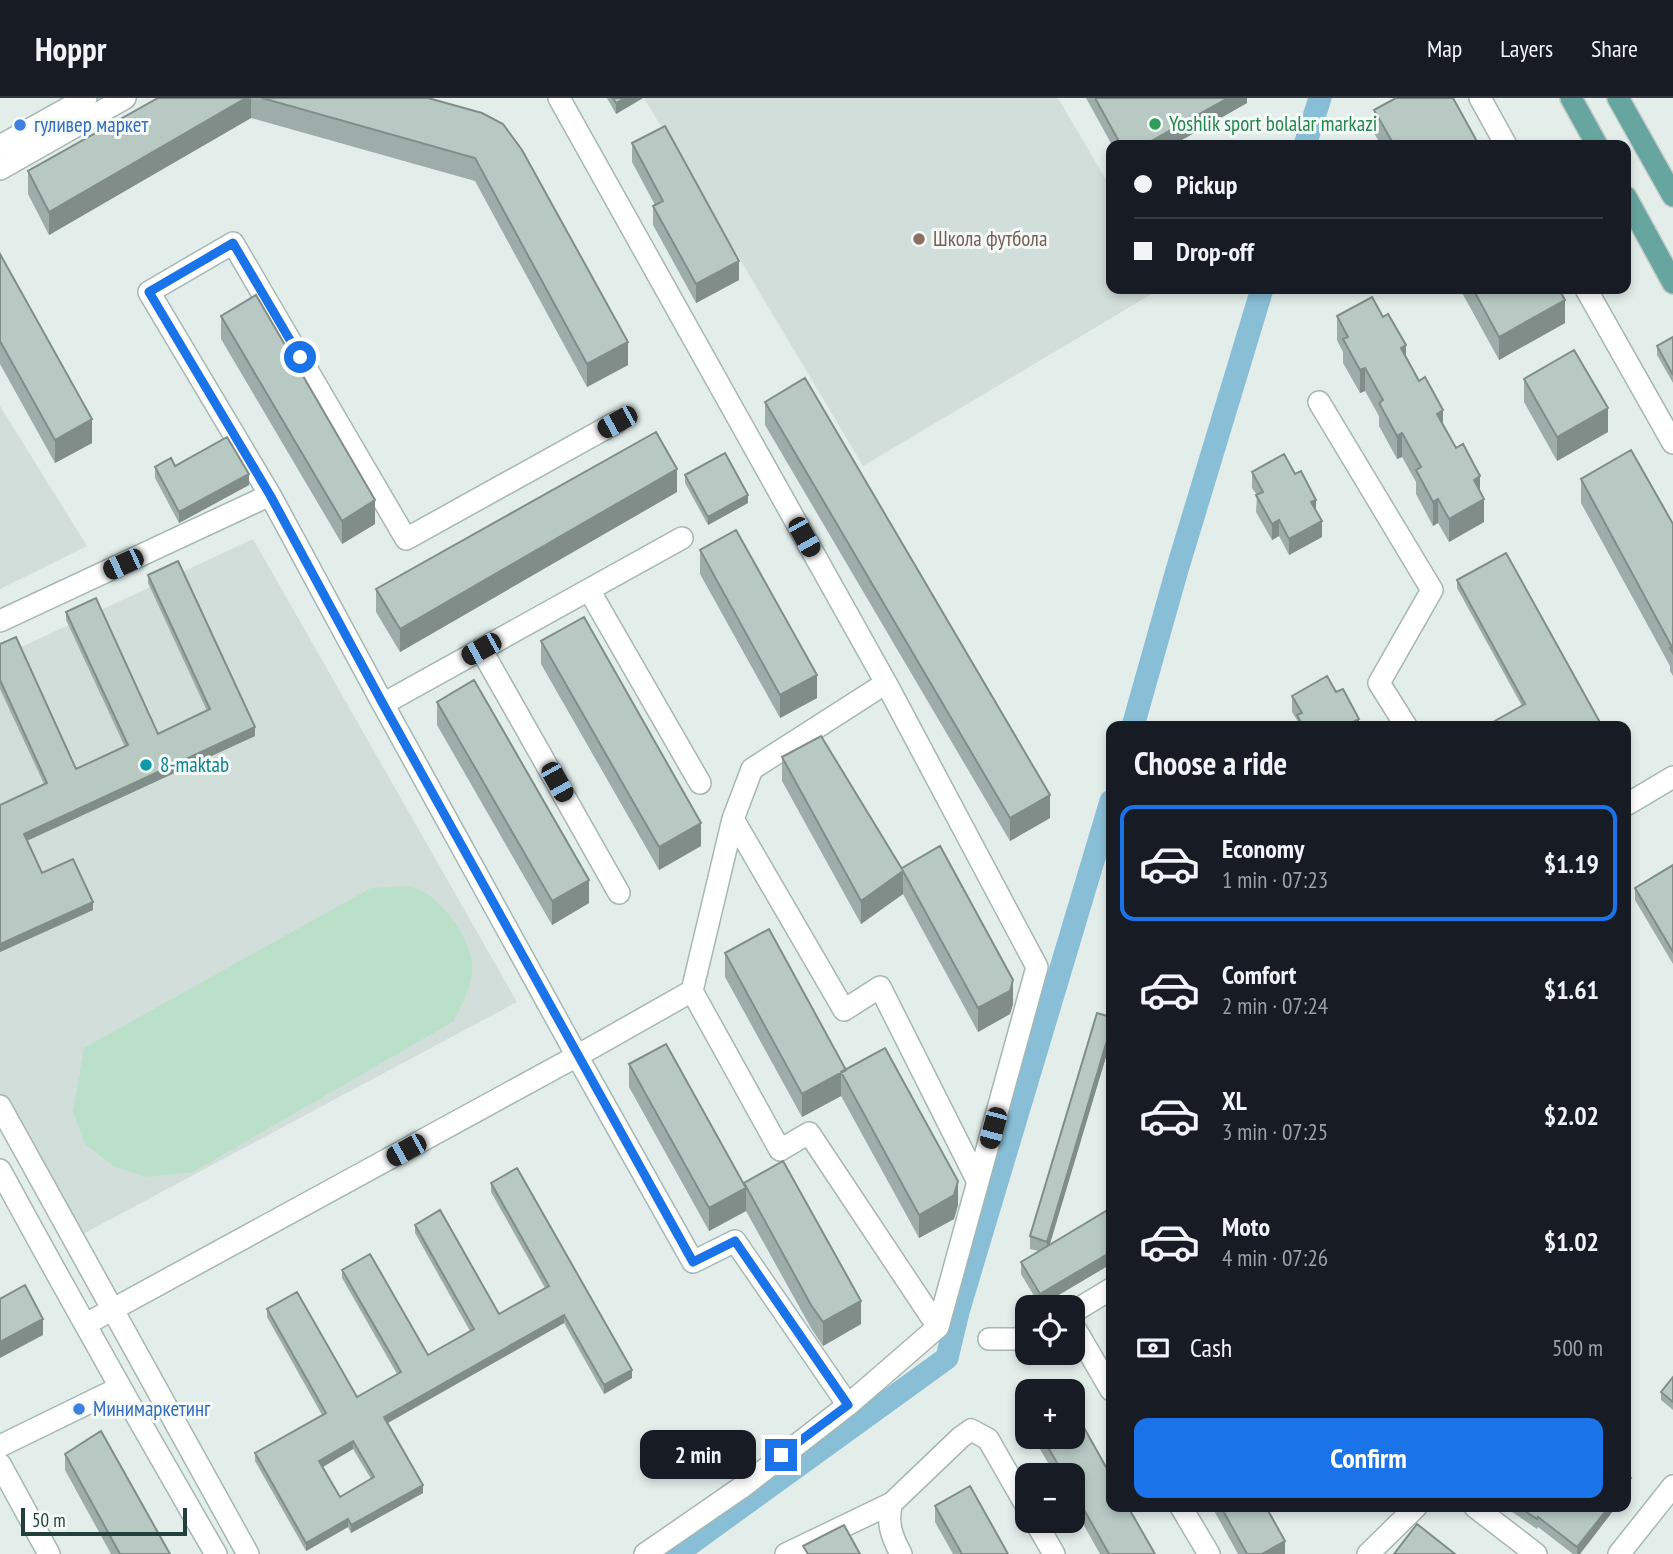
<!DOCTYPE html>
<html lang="en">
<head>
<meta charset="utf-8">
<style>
	body { margin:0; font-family:"PT Sans Narrow",sans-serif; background:#242831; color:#f1f3f6; height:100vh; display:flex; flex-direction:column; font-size:26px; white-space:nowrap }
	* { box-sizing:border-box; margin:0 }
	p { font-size:23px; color:#9ea1a6 }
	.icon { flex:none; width:38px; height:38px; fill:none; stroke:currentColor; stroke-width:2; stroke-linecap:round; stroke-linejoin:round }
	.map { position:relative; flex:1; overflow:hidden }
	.side { position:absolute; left:1106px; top:623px; width:525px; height:791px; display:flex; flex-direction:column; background:#171b24; border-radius:14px; box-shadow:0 4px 10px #0003 }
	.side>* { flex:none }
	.hud { position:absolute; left:1106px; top:42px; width:525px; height:154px; border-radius:14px; box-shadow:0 4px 10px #0003; display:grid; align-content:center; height:154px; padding:0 28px; background:#171b24 }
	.tools { position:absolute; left:1015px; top:1197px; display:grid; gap:14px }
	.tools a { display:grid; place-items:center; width:70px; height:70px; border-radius:14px; background:#171b24; box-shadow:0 4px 10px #0003; font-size:35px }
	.scale { position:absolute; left:21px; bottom:18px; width:166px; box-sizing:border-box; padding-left:7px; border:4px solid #22413c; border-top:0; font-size:19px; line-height:24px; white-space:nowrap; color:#22413c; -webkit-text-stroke:5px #f4faf8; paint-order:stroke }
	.end { position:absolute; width:32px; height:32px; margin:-16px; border:9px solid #1a73e8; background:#fff; box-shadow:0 0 0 4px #fff }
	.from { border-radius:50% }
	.bubble { position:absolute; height:49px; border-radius:14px; background:#171b24; box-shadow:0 4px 10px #0003; font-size:23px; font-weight:800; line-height:49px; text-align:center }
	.car { position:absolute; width:21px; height:42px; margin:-21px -10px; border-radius:9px; box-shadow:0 0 5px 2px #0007; background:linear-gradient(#222 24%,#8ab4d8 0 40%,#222 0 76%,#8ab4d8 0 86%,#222 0) }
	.hud b { display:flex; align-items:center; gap:24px; height:66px; font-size:26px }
	.hud b+b { border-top:2px solid #363941 }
	.hud i { width:18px; height:18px; background:#f1f3f6 }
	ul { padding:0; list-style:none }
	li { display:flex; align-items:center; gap:21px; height:116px; margin:0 14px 10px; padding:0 14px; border:4px solid transparent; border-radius:14px }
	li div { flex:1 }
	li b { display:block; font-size:26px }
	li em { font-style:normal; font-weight:800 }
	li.on { border-color:#1a73e8 }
	li>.icon { width:63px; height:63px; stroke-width:1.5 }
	h2 { padding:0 28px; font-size:32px; line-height:84px }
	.pay { display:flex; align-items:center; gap:18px; height:77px; padding:0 28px; font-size:26px }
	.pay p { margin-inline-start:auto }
	.button { display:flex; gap:14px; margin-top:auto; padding:14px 28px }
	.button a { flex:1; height:80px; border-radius:14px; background:#1a73e8; color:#fff; font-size:28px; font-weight:800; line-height:80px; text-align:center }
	header { display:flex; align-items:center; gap:42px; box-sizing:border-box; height:98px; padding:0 35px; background:#171b24; border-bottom:2px solid #363941 }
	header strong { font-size:33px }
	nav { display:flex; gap:38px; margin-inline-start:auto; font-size:24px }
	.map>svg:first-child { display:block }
</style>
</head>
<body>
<header>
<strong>Hoppr</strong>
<nav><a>Map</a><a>Layers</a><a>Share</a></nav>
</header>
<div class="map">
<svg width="1673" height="1456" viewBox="0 0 1673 1456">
	<rect width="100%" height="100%" fill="#e3eeeb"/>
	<path fill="#d1deda" d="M 644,0 L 1058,0 L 1111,90 L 1111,191 L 1160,191 L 863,368 Z
		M 0,308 L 87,448 L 0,491 Z
		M 253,441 L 517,904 L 83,1136 L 0,997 L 0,559 Z"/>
	<path fill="#bbe0ca" d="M 371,790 C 384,790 403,786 415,790 C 441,798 470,840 472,866 C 474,886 462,906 454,923 L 193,1074 L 147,1079 L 115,1069 L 85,1046 L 73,1013 L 84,950 Z"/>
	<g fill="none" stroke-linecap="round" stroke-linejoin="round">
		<path stroke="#89bfd6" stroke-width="23" d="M 1305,47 L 1320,0
			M 1133,628 L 1177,472 L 1262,191
			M 676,1456 L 947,1260 L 958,1214 L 1111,703"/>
		<defs>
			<path id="minor" d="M 559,0 L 886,585
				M 1480,0 L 1506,47
				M 0,48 L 86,0
				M 0,71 L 125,0
				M 1586,191 L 1673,345
				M 1319,304 L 1432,492 L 1379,585 L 1406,628
				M 682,440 L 383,606 L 577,958 L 692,893 L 780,1052 L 809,1035 L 938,1229
				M 589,492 L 700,685
				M 0,523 L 270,397
				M 481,551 L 619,795
				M 383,606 L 270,397 L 149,194 L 233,145 L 406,441 L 617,324
				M 1626,707 L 1673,679
				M 692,893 L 733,721 L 844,912 L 880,889 L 978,1084
				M 0,1008 L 248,1456
				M 0,1072 C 70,1201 142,1329 216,1456
				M 1073,1214 L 1111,1191
				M 86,1226 L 577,958 L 693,1164 L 735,1143 L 848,1307
				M 1073,1227 L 1111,1292
				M 989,1241 L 1017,1241 L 1027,1238
				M 0,1348 L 119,1290
				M 0,1366 L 49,1456
				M 1181,1409 L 1209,1456
				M 1475,1409 L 1536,1456
				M 1035,1423 L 1054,1456
				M 645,1456 L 745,1387 L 848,1307 L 938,1229 L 1037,869 L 886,585 L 752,671 L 733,721
				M 786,1456 L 892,1405
				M 901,1456 C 892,1439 886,1424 892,1405 L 961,1339 L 971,1332 L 988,1341 L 1027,1409
				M 1368,1456 L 1416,1409
				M 1619,1456 L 1673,1388"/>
			<path id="major" d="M 1571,0 L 1597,47
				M 1618,0 L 1673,98
				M 1626,99 L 1673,185"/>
		</defs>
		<use href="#minor" stroke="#a5b7b3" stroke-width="24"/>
		<use href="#major" stroke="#c1cac8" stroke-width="24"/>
		<use href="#minor" stroke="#fff" stroke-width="21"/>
		<use href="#major" stroke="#66a69e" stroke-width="21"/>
	</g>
	<path fill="#9eada9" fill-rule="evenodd" d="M 158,0 L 428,0 L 482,15 L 628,267 L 587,289 L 475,83 L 251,20 L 49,137 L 28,96 L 28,73 Z
		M 607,0 L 643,0 L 616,16 Z
		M 1086,0 L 1247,0 L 1247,5 L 1173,47 L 1112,47 Z
		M 1374,12 L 1479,47 L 1381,47 L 1374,35 Z
		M 632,45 L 739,182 L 696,205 L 653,127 L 653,108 L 655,107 L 632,64 Z
		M 0,156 L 92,345 L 55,365 L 0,266 Z
		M 1460,191 L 1559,191 L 1565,225 L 1499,262 Z
		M 221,218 L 375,426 L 342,446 L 221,241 Z
		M 1337,218 L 1406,259 L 1480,394 L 1484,424 L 1449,444 L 1438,425 L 1433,428 L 1416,396 L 1416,384 L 1402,359 L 1397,361 L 1379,328 L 1379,318 L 1365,293 L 1360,295 L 1343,265 L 1343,254 L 1337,242 Z
		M 1673,239 L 1673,285 L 1657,257 L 1657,248 Z
		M 1524,281 L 1608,334 L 1557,363 L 1524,304 Z
		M 765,304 L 1050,720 L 1010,743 L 765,327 Z
		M 175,368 L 249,387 L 179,425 L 155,380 L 155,369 Z
		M 1252,374 L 1316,414 L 1322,439 L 1289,457 L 1279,438 L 1272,442 L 1256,414 L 1257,397 L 1252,390 Z
		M 685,377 L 748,405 L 708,427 L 685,385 Z
		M 1581,381 L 1673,426 L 1673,578 L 1670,573 L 1670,568 L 1581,405 Z
		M 677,394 L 400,554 L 376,514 L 376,491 Z
		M 700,452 L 817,600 L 780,620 L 700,476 Z
		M 148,477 L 255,638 L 27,743 L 42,775 L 93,812 L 0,854 L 0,707 L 44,686 L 0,591 L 0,546 L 76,671 L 125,649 L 66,522 L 66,514 L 158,636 L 207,613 L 148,485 Z
		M 1457,482 L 1602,628 L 1522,608 L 1457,490 Z
		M 541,543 L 701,748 L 659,772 L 541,566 Z
		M 1336,594 L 1359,628 L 1297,628 L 1297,622 L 1292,614 L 1292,598 Z
		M 437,604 L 589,805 L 552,827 L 437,627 Z
		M 782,659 L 902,770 L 1013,906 L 1010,916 L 978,934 L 903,796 L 861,826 L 782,683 Z
		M 1673,767 L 1673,866 L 1635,802 L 1635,790 Z
		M 725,855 L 846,972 L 958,1107 L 954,1121 L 919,1140 L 841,998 L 802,1019 L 725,879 Z
		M 1111,942 L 1049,1147 L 1111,1110 L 1111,1166 L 1040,1208 L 1021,1176 L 1021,1164 L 1039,1153 L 1030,1151 L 1030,1138 Z
		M 629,966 L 744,1085 L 861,1226 L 823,1248 L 811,1230 L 746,1113 L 709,1133 L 629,989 Z
		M 491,1085 L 632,1280 L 604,1296 L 564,1225 L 388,1325 L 423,1395 L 351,1435 L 348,1429 L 306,1453 L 255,1363 L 255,1355 L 322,1317 L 267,1219 L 267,1211 L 357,1299 L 397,1276 L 342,1180 L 342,1172 L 428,1257 L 470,1233 L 415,1135 L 415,1127 L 499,1216 L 545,1190 L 491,1094 ZM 353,1351 L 371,1381 L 340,1399 L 323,1369 Z
		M 1673,1279 L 1673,1312 L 1661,1302 L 1661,1294 Z
		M 1027,1300 L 1027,1328 L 1022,1319 L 1022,1303 Z
		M 1033,1339 L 1073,1339 L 1155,1456 L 1100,1456 L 1073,1408 L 1073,1377 L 1055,1377 Z
		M 65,1356 L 170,1456 L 111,1456 L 65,1372 Z
		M 935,1408 L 1008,1456 L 953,1456 L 935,1424 Z
		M 1212,1409 L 1266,1409 L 1285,1456 L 1238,1456 Z
		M 1505,1409 L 1616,1409 L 1580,1456 L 1573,1456 L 1538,1429 L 1537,1431 Z"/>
	<path fill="#818d89" d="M 246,0 L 251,0 L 251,20 L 49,137 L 49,114 Z
		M 625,0 L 643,0 L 616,16 L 616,5 Z
		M 1228,0 L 1247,0 L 1247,5 L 1173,47 L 1144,47 Z
		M 739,163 L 739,182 L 696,205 L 696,186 Z
		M 1565,202 L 1565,225 L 1499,262 L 1499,239 Z
		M 628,244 L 628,267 L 587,289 L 587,266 Z
		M 1406,247 L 1406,270 L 1401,250 Z
		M 1365,270 L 1365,293 L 1360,295 L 1360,272 Z
		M 1608,310 L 1608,334 L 1557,363 L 1557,339 Z
		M 1443,312 L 1443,335 L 1437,316 Z
		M 92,321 L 92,345 L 55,365 L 55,342 Z
		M 1402,335 L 1402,359 L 1397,361 L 1397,338 Z
		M 677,371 L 677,394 L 400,554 L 400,531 Z
		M 249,376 L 249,387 L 179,425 L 179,414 Z
		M 1480,378 L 1480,401 L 1474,382 Z
		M 748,397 L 748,405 L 708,427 L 708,419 Z
		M 1438,401 L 1438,425 L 1433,428 L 1433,404 Z
		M 1484,401 L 1484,424 L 1449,444 L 1449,421 Z
		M 375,402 L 375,426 L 342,446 L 342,423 Z
		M 1316,402 L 1316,418 L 1311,404 Z
		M 1279,422 L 1279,438 L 1272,442 L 1272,426 Z
		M 1322,423 L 1322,439 L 1289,457 L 1289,441 Z
		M 817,577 L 817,600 L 780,620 L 780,597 Z
		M 1359,621 L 1359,628 L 1353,628 L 1353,624 Z
		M 255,629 L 255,638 L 24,744 L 24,736 Z
		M 1050,697 L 1050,720 L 1010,743 L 1010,720 Z
		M 701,725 L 701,748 L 659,772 L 659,749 Z
		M 903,773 L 903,796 L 861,826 L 861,803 Z
		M 589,782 L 589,805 L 552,827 L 552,803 Z
		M 93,804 L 93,812 L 0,854 L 0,846 Z
		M 1013,882 L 1013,906 L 1010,916 L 978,934 L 978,910 Z
		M 1111,929 L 1111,942 L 1047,1156 L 1047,1144 Z
		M 841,974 L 841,998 L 802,1019 L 802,996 Z
		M 958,1083 L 958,1107 L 954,1121 L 919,1140 L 919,1117 Z
		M 746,1090 L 746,1113 L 709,1133 L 709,1110 Z
		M 1111,1154 L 1111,1166 L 1040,1208 L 1040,1196 Z
		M 861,1203 L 861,1226 L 823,1248 L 823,1224 Z
		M 564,1217 L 564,1225 L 384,1327 L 384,1319 Z
		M 43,1221 L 43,1237 L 0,1260 L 0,1244 Z
		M 632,1272 L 632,1280 L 604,1296 L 604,1287 Z
		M 353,1343 L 353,1351 L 319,1371 L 319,1363 Z
		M 1631,1380 L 1631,1390 L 1626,1397 L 1626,1387 Z
		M 423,1387 L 423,1395 L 351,1435 L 351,1427 Z
		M 1609,1409 L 1616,1409 L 1580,1456 L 1577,1456 L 1577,1449 Z
		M 348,1421 L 348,1429 L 306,1453 L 306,1445 Z
		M 1285,1443 L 1285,1456 L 1262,1456 Z"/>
	<path fill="#b8c9c4" stroke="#818d89" stroke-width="2" fill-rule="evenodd" d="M 158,0 L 246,0 L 49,114 L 28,73 Z
		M 262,0 L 428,0 L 482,15 L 503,26 L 522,52 L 628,244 L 587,266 L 475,60 Z
		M 613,0 L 625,0 L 616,5 Z
		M 1095,0 L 1228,0 L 1144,47 L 1121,47 Z
		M 1396,0 L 1453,0 L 1479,47 L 1394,47 L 1374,12 Z
		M 665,28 L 739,163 L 696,186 L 653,108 L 663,103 L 632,45 Z
		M 0,156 L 92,321 L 55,342 L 0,243 Z
		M 1473,191 L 1559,191 L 1565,202 L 1499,239 Z
		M 256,197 L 375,402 L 342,423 L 221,218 Z
		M 1372,199 L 1383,219 L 1388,216 L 1406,247 L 1401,250 L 1419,283 L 1425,279 L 1443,312 L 1437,316 L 1456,350 L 1463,346 L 1480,378 L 1474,382 L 1484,401 L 1449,421 L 1438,401 L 1433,404 L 1416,372 L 1421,369 L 1402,335 L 1397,338 L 1379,305 L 1383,302 L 1365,270 L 1360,272 L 1343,241 L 1348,239 L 1337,218 Z
		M 1673,239 L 1673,277 L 1657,248 Z
		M 1574,252 L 1608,310 L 1557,339 L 1524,281 Z
		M 805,280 L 1050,697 L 1010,720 L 765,304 Z
		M 656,334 L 677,371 L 400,531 L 376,491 Z
		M 227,339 L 249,376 L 179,414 L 155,369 L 171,360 L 175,368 Z
		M 1631,352 L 1673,426 L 1673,555 L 1670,550 L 1672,549 L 1581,381 Z
		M 725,355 L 748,397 L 708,419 L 685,377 Z
		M 1284,356 L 1295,376 L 1301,373 L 1316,402 L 1311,404 L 1322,423 L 1289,441 L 1279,422 L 1272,426 L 1256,397 L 1263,394 L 1252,374 Z
		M 736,432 L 817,577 L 780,597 L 700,452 Z
		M 1506,455 L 1602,628 L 1486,628 L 1525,606 L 1457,482 Z
		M 178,463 L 255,629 L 24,736 L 42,775 L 73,761 L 93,804 L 0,846 L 0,707 L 47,685 L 0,582 L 0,546 L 16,539 L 76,671 L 128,647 L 66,514 L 96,500 L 158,636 L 210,611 L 148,477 Z
		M 584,519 L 701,725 L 659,749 L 541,543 Z
		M 1327,578 L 1336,594 L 1343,591 L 1359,621 L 1353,624 L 1356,628 L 1303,628 L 1297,617 L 1302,615 L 1292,598 Z
		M 474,582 L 589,782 L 552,803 L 437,604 Z
		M 821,638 L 902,771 L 902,770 L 940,748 L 1013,882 L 1010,893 L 978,910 L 903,773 L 861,803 L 782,659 Z
		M 1673,767 L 1673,854 L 1635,790 Z
		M 769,831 L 846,972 L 802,996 L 725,855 Z
		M 1097,915 L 1111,919 L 1111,929 L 1047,1144 L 1030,1138 Z
		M 666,946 L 746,1090 L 709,1110 L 629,966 Z
		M 885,950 L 958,1083 L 954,1097 L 919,1117 L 841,974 Z
		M 783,1063 L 861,1203 L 823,1224 L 811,1207 L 744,1085 Z
		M 517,1070 L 632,1272 L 604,1287 L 564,1217 L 384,1319 L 423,1387 L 351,1427 L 348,1421 L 306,1445 L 255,1355 L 326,1315 L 267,1211 L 297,1194 L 357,1299 L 401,1274 L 342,1172 L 370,1156 L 428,1257 L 474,1231 L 415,1127 L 440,1112 L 499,1216 L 549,1188 L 491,1085 ZM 353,1343 L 374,1379 L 340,1399 L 319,1363 Z
		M 1111,1110 L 1111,1154 L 1040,1196 L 1021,1164 Z
		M 25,1187 L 43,1221 L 0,1244 L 0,1201 Z
		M 1673,1279 L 1673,1304 L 1661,1294 Z
		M 1057,1283 L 1063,1293 L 1039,1293 Z
		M 1027,1300 L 1027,1312 L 1022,1303 Z
		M 1073,1310 L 1111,1378 L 1111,1409 L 1128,1409 L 1155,1456 L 1109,1456 L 1073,1392 L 1073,1377 L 1064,1377 L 1042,1339 L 1073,1339 Z
		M 101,1333 L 170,1456 L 120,1456 L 65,1356 Z
		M 1626,1376 L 1631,1380 L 1626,1387 Z
		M 970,1388 L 1008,1456 L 962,1456 L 935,1408 Z
		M 1221,1409 L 1266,1409 L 1285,1443 L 1262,1456 L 1247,1456 Z
		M 1519,1409 L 1609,1409 L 1577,1449 L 1538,1419 L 1537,1421 Z
		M 1417,1426 L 1455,1456 L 1394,1456 Z
		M 844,1427 L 860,1456 L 808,1456 L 803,1448 Z"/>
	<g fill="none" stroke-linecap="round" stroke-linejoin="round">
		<path stroke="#1a73e8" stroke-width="9" d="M 300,259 L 233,145 L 149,194 L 270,397 L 383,606 L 693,1164 L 735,1143 L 848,1307 L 781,1357"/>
	</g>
	<circle fill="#2e9e5b" stroke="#f4faf8" stroke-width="2.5" cx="1155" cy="26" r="7"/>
	<g fill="#3f7fe0" stroke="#f4faf8" stroke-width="2.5">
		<circle cx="20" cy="27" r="7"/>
		<circle cx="79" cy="1311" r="7"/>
	</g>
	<circle fill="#8d6e63" stroke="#f4faf8" stroke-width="2.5" cx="919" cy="141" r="7"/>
	<circle fill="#0f9aa8" stroke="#f4faf8" stroke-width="2.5" cx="146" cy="667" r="7"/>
	<g text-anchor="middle" stroke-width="6" stroke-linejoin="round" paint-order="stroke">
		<g font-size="21" fill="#27864d" stroke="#f4faf8" text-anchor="start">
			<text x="1169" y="33">Yoshlik sport bolalar markazi</text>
		</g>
		<g font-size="21" fill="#366cbe" stroke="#f4faf8" text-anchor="start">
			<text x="34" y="34">гуливер маркет</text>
			<text x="93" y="1318">Минимаркетинг</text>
		</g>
		<g font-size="21" fill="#785e54" stroke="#f4faf8" text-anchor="start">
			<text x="933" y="148">Школа футбола</text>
		</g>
		<g font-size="21" fill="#0d838f" stroke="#f4faf8" text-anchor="start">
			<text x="160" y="674">8-maktab</text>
		</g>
	</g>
</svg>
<div class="tools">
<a><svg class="icon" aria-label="locate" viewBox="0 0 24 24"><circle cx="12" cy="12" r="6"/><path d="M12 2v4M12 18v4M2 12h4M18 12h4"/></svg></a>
<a>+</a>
<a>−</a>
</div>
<div class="scale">50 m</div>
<i class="end from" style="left:300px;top:259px"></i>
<i class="end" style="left:781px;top:1357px"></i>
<div class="bubble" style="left:640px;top:1332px;width:116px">2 min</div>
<i class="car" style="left:617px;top:324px;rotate:241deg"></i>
<i class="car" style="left:804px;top:439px;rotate:151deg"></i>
<i class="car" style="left:123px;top:466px;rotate:245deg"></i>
<i class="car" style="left:481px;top:551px;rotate:241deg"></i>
<i class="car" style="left:557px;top:684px;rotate:151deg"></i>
<i class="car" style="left:993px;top:1030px;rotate:195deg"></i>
<i class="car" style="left:406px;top:1052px;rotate:241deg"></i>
<div class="hud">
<b><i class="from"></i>Pickup</b>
<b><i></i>Drop-off</b>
</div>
<section class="side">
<h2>Choose a ride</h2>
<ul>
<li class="on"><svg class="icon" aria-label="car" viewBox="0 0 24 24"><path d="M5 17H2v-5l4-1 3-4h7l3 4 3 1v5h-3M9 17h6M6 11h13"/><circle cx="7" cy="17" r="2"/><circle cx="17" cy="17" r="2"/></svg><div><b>Economy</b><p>1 min · 07:23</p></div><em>$1.19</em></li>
<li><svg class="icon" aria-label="car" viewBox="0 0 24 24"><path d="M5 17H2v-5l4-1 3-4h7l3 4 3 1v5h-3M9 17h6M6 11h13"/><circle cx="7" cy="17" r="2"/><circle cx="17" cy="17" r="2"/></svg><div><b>Comfort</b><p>2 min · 07:24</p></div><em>$1.61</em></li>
<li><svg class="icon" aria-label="car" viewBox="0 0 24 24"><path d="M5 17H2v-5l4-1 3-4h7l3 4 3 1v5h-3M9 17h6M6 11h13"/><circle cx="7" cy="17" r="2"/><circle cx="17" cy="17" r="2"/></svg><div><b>XL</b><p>3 min · 07:25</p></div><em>$2.02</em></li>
<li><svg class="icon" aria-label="car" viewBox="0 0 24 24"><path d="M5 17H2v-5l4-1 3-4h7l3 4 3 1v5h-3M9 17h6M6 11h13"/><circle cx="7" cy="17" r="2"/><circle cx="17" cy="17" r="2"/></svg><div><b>Moto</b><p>4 min · 07:26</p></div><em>$1.02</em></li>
</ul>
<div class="pay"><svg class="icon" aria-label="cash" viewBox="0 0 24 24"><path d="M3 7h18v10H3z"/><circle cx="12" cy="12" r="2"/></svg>Cash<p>500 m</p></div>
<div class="button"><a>Confirm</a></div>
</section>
</div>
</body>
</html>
